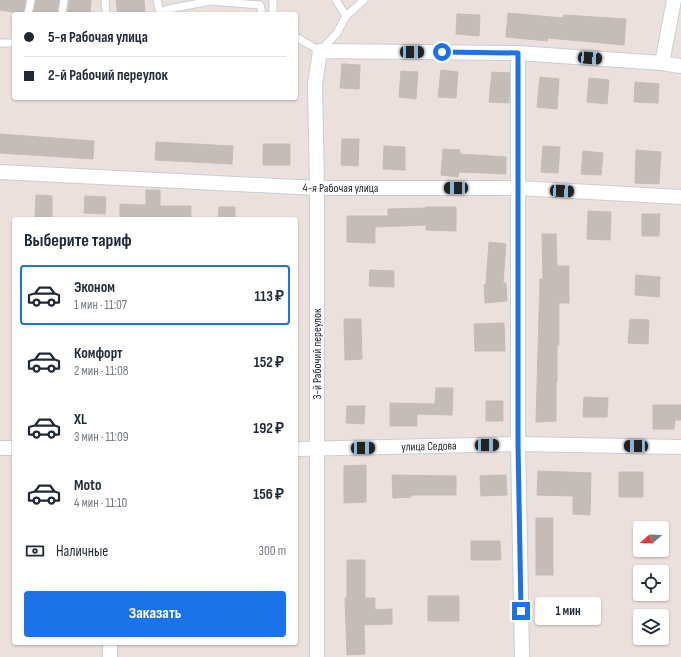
<!DOCTYPE html>
<html lang="ru">
<head>
<meta charset="utf-8">
<style>
	body { margin:0; font-family:"Sofia Sans Condensed",sans-serif; background:#f6f6f7; color:#1f2937; height:100vh; display:flex; flex-direction:column; font-size:15px; white-space:nowrap }
	* { box-sizing:border-box; margin:0 }
	p { font-size:13px; color:#747a83 }
	.icon { flex:none; width:22px; height:22px; fill:none; stroke:currentColor; stroke-width:2; stroke-linecap:round; stroke-linejoin:round }
	.map { position:relative; flex:1; overflow:hidden }
	.panel { position:absolute; left:12px; top:217px; width:286px; height:428px; display:flex; flex-direction:column; background:#fff; border-radius:4px; box-shadow:0 1px 3px #0004 }
	.panel>* { flex:none }
	.top-card { position:absolute; left:12px; top:12px; width:286px; height:88px; border-radius:4px; box-shadow:0 1px 3px #0004; display:grid; align-content:center; height:88px; padding:0 12px; background:#fff }
	.needle { width:26px; rotate:251deg }
	.buttons { position:absolute; left:633px; top:521px; display:grid; gap:8px }
	.buttons a { display:grid; place-items:center; width:36px; height:36px; border-radius:4px; background:#fff; box-shadow:0 1px 3px #0004; font-size:20px }
	.end { position:absolute; width:18px; height:18px; margin:-9px; border:5px solid #1a73e8; background:#fff; box-shadow:0 0 0 2px #fff }
	.from { border-radius:50% }
	.bubble { position:absolute; height:28px; border-radius:4px; background:#fff; box-shadow:0 1px 3px #0004; font-size:13px; font-weight:700; line-height:28px; text-align:center }
	.car { position:absolute; width:12px; height:24px; margin:-12px -6px; border-radius:5px; box-shadow:0 0 3px 1px #0007; background:linear-gradient(#222 24%,#8ab4d8 0 40%,#222 0 76%,#8ab4d8 0 86%,#222 0) }
	.top-card b { display:flex; align-items:center; gap:14px; height:38px; font-size:15px }
	.top-card b+b { border-top:1px solid #e0e1e3 }
	.top-card i { width:10px; height:10px; background:#1f2937 }
	ul { padding:0; list-style:none }
	li { display:flex; align-items:center; gap:12px; height:60px; margin:0 8px 6px; padding:0 4px; border:2px solid transparent; border-radius:4px }
	li div { flex:1 }
	li b { display:block; font-size:15px }
	li em { font-style:normal; font-weight:700 }
	li.selected { border-color:#1a73e8 }
	li>.icon { width:36px; height:36px; stroke-width:1.5 }
	h2 { padding:0 12px; font-size:18px; line-height:48px }
	.pay { display:flex; align-items:center; gap:10px; height:44px; padding:0 12px; font-size:15px }
	.pay p { margin-inline-start:auto }
	.primary-button { display:flex; gap:8px; margin-top:auto; padding:8px 12px }
	.primary-button a { flex:1; height:46px; border-radius:4px; background:#1a73e8; color:#fff; font-size:16px; font-weight:700; line-height:46px; text-align:center }
	.map>svg:first-child { display:block }
</style>
</head>
<body>
<div class="map">
<svg width="681" height="657" viewBox="0 0 681 657">
	<rect width="100%" height="100%" fill="#ece0dc"/>
	<path fill="#c4bcb7" stroke="#c7bbb6" d="M 0,0 L 26,0 L 23,14 L 0,10 Z
		M 36,0 L 59,0 L 57,14 L 33,14 Z
		M 69,0 L 91,0 L 90,14 L 67,14 Z
		M 116,0 L 144,0 L 145,12 L 118,14 Z
		M 508,13 L 563,18 L 564,15 L 626,19 L 624,45 L 548,38 L 547,41 L 506,37 Z
		M 457,14 L 480,15 L 479,36 L 456,34 Z
		M 342,64 L 360,65 L 359,89 L 340,88 Z
		M 441,70 L 458,72 L 456,98 L 438,97 Z
		M 401,71 L 418,72 L 416,99 L 399,97 Z
		M 492,72 L 510,73 L 509,103 L 489,102 Z
		M 540,77 L 559,79 L 557,109 L 537,107 Z
		M 589,78 L 609,80 L 607,104 L 587,102 Z
		M 635,82 L 659,84 L 658,103 L 634,102 Z
		M 0,134 L 94,141 L 93,159 L 0,153 Z
		M 342,139 L 359,139 L 358,166 L 341,165 Z
		M 156,142 L 233,146 L 232,164 L 155,160 Z
		M 263,144 L 290,144 L 290,165 L 263,165 Z
		M 384,146 L 405,147 L 405,170 L 383,169 Z
		M 543,146 L 560,147 L 558,173 L 541,172 Z
		M 443,149 L 460,150 L 460,154 L 506,157 L 506,174 L 459,172 L 458,177 L 441,175 Z
		M 636,150 L 661,152 L 659,184 L 635,183 Z
		M 583,151 L 603,153 L 601,175 L 581,174 Z
		M 146,190 L 160,190 L 160,206 L 191,206 L 191,219 L 120,219 L 120,204 L 146,205 Z
		M 36,195 L 52,196 L 52,217 L 35,217 Z
		M 85,196 L 106,197 L 105,214 L 84,213 Z
		M 219,207 L 235,207 L 235,219 L 218,219 Z
		M 426,207 L 456,207 L 456,231 L 426,230 L 426,225 L 375,227 L 375,243 L 347,242 L 347,216 L 388,216 L 388,209 L 426,208 Z
		M 588,211 L 611,212 L 610,240 L 587,239 Z
		M 642,214 L 660,214 L 659,236 L 642,236 Z
		M 542,234 L 556,234 L 557,266 L 569,266 L 569,303 L 559,303 L 559,345 L 557,345 L 557,382 L 556,382 L 556,421 L 536,422 L 540,279 L 543,279 Z
		M 489,242 L 506,244 L 503,283 L 506,283 L 507,301 L 485,303 L 484,285 L 486,284 Z
		M 370,270 L 394,271 L 394,287 L 369,286 Z
		M 636,275 L 660,277 L 659,297 L 635,295 Z
		M 344,319 L 361,319 L 362,359 L 345,360 Z
		M 630,319 L 649,320 L 648,344 L 628,343 Z
		M 504,323 L 505,351 L 475,351 L 474,324 Z
		M 436,388 L 453,388 L 452,415 L 417,414 L 417,426 L 390,426 L 390,403 L 435,404 Z
		M 584,397 L 608,398 L 607,417 L 583,417 Z
		M 486,401 L 503,401 L 503,421 L 486,421 Z
		M 653,405 L 681,405 L 681,420 L 675,420 L 674,429 L 653,429 Z
		M 347,406 L 365,406 L 364,424 L 346,423 Z
		M 366,465 L 366,502 L 344,503 L 344,466 Z
		M 538,471 L 591,473 L 590,515 L 573,514 L 573,496 L 537,495 Z
		M 619,472 L 643,472 L 643,497 L 619,497 Z
		M 392,475 L 456,476 L 456,495 L 411,495 L 411,497 L 393,498 Z
		M 506,475 L 507,495 L 481,496 L 480,476 Z
		M 536,518 L 553,518 L 553,575 L 536,575 Z
		M 471,541 L 500,541 L 501,560 L 471,560 Z
		M 347,560 L 365,560 L 365,598 L 375,598 L 375,610 L 392,609 L 392,624 L 364,625 L 365,654 L 347,655 L 345,598 L 347,598 Z
		M 428,596 L 459,596 L 459,621 L 428,621 Z
		M 562,600 L 582,600 L 581,620 L 562,620 Z"/>
	<g fill="none" stroke-linecap="round" stroke-linejoin="round">
		<defs>
			<path id="service" d="M 105,0 L 106,14
				M 157,0 L 160,13
				M 273,0 L 273,14
				M 336,0 L 346,16
				M 28,14 L 31,0
				M 62,14 L 64,0
				M 158,14 L 168,9 L 211,1 L 260,5 L 262,14
				M 296,37 L 320,51 L 337,33 L 346,16 L 364,0
				M 0,43 L 14,43"/>
			<g id="minor">
				<path d="M 518,53 L 518,444 L 522,657"/>
				<path d="M 662,63 L 674,0"/>
				<path id="s1" d="M 0,172 L 317,188 L 518,188 L 681,197"/>
				<path d="M 0,448 L 14,448"/>
				<path id="s2" d="M 296,449 L 518,444 L 681,447"/>
				<path d="M 110,657 L 110,643"/>
				<path d="M 317,657 L 317,188 L 315,84 L 320,51 L 518,53 L 662,63 L 681,66"/>
			</g>
		</defs>
		<use href="#service" stroke="#c7ced7" stroke-width="9"/>
		<use href="#minor" stroke="#c7ced7" stroke-width="16"/>
		<use href="#service" stroke="#fff" stroke-width="7"/>
		<use href="#minor" stroke="#fff" stroke-width="14"/>
	</g>
	<g fill="none" stroke-linecap="round" stroke-linejoin="round">
		<path stroke="#1a73e8" stroke-width="5" d="M 442,52 L 518,53 L 518,444 L 521,611"/>
	</g>
	<g text-anchor="middle" stroke-width="3.5" stroke-linejoin="round" paint-order="stroke">
		<g font-size="12" fill="#2a2a2a" stroke="#fff">
			<text dy="4" stroke="none"><textPath href="#s1" startOffset="341">4-я Рабочая улица</textPath></text>
			<text transform="translate(317 354) rotate(-90)" y="4">3-й Рабочий переулок</text>
			<text dy="4" stroke="none"><textPath href="#s2" startOffset="133">улица Седова</textPath></text>
		</g>
	</g>
</svg>
<div class="buttons">
<a><svg class="needle" viewBox="-14 -14 28 28"><path d="M0-13l5 13h-10z" fill="#e53935"/><path d="M0 13l5-13h-10z" fill="#747a83"/></svg></a>
<a><svg class="icon" aria-label="locate" viewBox="0 0 24 24"><circle cx="12" cy="12" r="6"/><path d="M12 2v4M12 18v4M2 12h4M18 12h4"/></svg></a>
<a><svg class="icon" aria-label="layers" viewBox="0 0 24 24"><path d="M12 4l9 5-9 5-9-5zM3 14l9 5 9-5"/></svg></a>
</div>
<i class="end from" style="left:442px;top:52px"></i>
<i class="end" style="left:521px;top:611px"></i>
<div class="bubble" style="left:535px;top:597px;width:66px">1 мин</div>
<i class="car" style="left:412px;top:52px;rotate:90deg"></i>
<i class="car" style="left:590px;top:58px;rotate:94deg"></i>
<i class="car" style="left:456px;top:188px;rotate:270deg"></i>
<i class="car" style="left:562px;top:191px;rotate:93deg"></i>
<i class="car" style="left:487px;top:445px;rotate:89deg"></i>
<i class="car" style="left:636px;top:446px;rotate:271deg"></i>
<i class="car" style="left:363px;top:448px;rotate:89deg"></i>
<div class="top-card">
<b><i class="from"></i>5-я Рабочая улица</b>
<b><i></i>2-й Рабочий переулок</b>
</div>
<section class="panel">
<h2>Выберите тариф</h2>
<ul>
<li class="selected"><svg class="icon" aria-label="car" viewBox="0 0 24 24"><path d="M5 17H2v-5l4-1 3-4h7l3 4 3 1v5h-3M9 17h6M6 11h13"/><circle cx="7" cy="17" r="2"/><circle cx="17" cy="17" r="2"/></svg><div><b>Эконом</b><p>1 мин · 11:07</p></div><em>113 ₽</em></li>
<li><svg class="icon" aria-label="car" viewBox="0 0 24 24"><path d="M5 17H2v-5l4-1 3-4h7l3 4 3 1v5h-3M9 17h6M6 11h13"/><circle cx="7" cy="17" r="2"/><circle cx="17" cy="17" r="2"/></svg><div><b>Комфорт</b><p>2 мин · 11:08</p></div><em>152 ₽</em></li>
<li><svg class="icon" aria-label="car" viewBox="0 0 24 24"><path d="M5 17H2v-5l4-1 3-4h7l3 4 3 1v5h-3M9 17h6M6 11h13"/><circle cx="7" cy="17" r="2"/><circle cx="17" cy="17" r="2"/></svg><div><b>XL</b><p>3 мин · 11:09</p></div><em>192 ₽</em></li>
<li><svg class="icon" aria-label="car" viewBox="0 0 24 24"><path d="M5 17H2v-5l4-1 3-4h7l3 4 3 1v5h-3M9 17h6M6 11h13"/><circle cx="7" cy="17" r="2"/><circle cx="17" cy="17" r="2"/></svg><div><b>Moto</b><p>4 мин · 11:10</p></div><em>156 ₽</em></li>
</ul>
<div class="pay"><svg class="icon" aria-label="cash" viewBox="0 0 24 24"><path d="M3 7h18v10H3z"/><circle cx="12" cy="12" r="2"/></svg>Наличные<p>300 m</p></div>
<div class="primary-button"><a>Заказать</a></div>
</section>
</div>
</body>
</html>
